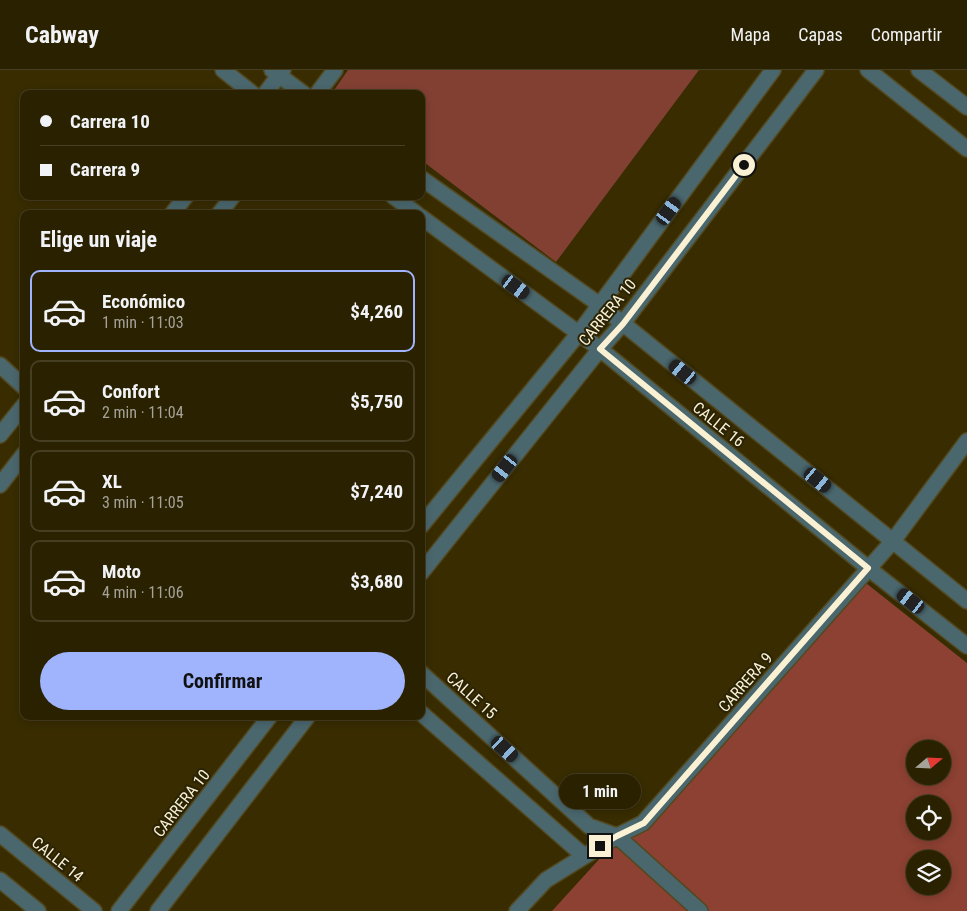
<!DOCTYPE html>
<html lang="es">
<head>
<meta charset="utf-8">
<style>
	body { margin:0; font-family:"Roboto Condensed",sans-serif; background:#362e0f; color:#f1f3f6; height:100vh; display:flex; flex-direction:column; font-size:19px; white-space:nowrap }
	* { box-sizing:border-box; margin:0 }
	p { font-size:16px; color:#a5a399 }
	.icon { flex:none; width:28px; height:28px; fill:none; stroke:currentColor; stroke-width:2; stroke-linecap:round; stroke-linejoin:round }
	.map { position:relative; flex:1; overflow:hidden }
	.drawer { position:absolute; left:20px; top:140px; width:405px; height:510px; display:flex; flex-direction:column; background:#2a2100; border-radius:10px; box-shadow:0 2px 8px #0003,0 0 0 1px #463e22 }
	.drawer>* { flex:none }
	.top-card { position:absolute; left:20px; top:20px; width:405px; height:110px; border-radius:10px; box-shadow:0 2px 8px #0003,0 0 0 1px #463e22; display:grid; align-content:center; height:110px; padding:0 20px; background:#2a2100 }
	.needle { width:32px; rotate:71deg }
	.fabs { position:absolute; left:906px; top:670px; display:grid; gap:10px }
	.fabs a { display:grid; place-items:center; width:45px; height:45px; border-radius:50%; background:#2a2100; box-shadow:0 2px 8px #0003,0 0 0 1px #463e22; font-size:25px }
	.end { position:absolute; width:22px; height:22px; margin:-11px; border:6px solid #faf1d4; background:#111; box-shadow:0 0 0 2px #111 }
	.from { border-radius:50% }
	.bubble { position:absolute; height:35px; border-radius:18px; background:#2a2100; box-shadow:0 2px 8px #0003,0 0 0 1px #463e22; font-size:16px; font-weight:700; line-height:35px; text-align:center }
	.car { position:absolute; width:15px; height:30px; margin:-15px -8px; border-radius:6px; box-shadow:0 0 4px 1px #0007; background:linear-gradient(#222 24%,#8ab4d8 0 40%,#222 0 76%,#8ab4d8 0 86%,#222 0) }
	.top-card b { display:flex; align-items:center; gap:18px; height:48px; font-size:19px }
	.top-card b+b { border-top:1px solid #463e22 }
	.top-card i { width:12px; height:12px; background:#f1f3f6 }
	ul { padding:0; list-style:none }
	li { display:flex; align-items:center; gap:15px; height:82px; margin:0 10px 8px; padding:0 10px; border:2px solid #463e22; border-radius:10px }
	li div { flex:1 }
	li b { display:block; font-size:19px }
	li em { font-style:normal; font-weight:700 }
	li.active { border-color:#a0b3fd }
	li>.icon { width:45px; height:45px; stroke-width:1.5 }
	h2 { padding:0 20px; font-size:22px; line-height:60px }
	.button { display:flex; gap:10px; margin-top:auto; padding:10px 20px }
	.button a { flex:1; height:58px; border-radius:30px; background:#a0b3fd; color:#111; font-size:20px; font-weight:700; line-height:58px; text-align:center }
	header { display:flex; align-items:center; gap:30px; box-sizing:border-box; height:70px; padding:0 25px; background:#2a2100; border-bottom:1px solid #463e22 }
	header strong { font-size:24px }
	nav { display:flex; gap:28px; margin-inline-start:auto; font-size:18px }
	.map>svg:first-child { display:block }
</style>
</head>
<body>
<header>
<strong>Cabway</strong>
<nav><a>Mapa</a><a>Capas</a><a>Compartir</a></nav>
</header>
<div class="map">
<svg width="967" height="841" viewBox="0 0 967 841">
	<rect width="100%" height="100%" fill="#382c00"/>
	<path fill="#824033" d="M 348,0 L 699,0 L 556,192 L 421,90 L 421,24 L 333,24 L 332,23 Z"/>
	<path fill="#8c4132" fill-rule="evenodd" d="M 857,506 L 967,593 L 967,841 L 552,841 ZM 915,679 L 942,679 L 942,706 L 915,706 ZM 915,734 L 942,734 L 942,761 L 915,761 ZM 915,789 L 942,789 L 942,816 L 915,816 Z"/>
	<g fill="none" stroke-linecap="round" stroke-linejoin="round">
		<defs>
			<path id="street" d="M 223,0 L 253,24
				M 272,0 L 304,24
				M 868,0 L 967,79
				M 919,0 L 967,37
				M 265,24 L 283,0
				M 317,24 L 335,0
				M 421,108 L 600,235 L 967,531
				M 393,126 L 417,144
				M 172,144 L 186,126
				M 219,144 L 233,126
				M 421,147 L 600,279 L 868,498 L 967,576
				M 0,295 L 24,317
				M 0,365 L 24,335
				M 0,415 L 24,384
				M 421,456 L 579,263 L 773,0
				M 421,503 L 600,279 L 623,253 L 816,0
				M 421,603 L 589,756 L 617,766 L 700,841
				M 421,643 L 584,786
				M 0,764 L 94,841
				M 0,810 L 38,841
				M 119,841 L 270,646
				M 158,841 L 308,646
				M 517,841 L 546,810 L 617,766 L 643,753 L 893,471 L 967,371"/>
		</defs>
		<use href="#street" stroke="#53481e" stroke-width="18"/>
		<use href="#street" stroke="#4a676d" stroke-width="15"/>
	</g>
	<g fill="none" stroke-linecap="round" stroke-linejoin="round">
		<path stroke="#faf1d4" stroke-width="6" d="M 600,776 L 617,766 L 644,753 L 868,498 L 600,279 L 623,254 L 744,95"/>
	</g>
	<g text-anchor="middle" stroke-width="4" stroke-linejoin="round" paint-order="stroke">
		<g font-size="16" fill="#faf1d4" stroke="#2b2305">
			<text transform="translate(607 242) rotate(-51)" y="6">CARRERA 10</text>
			<text transform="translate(719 354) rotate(39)" y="6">CALLE 16</text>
			<text transform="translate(745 612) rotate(-49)" y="6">CARRERA 9</text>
			<text transform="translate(472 625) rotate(42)" y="6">CALLE 15</text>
			<text transform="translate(181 733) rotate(-52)" y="6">CARRERA 10</text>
			<text transform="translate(58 789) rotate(39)" y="6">CALLE 14</text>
		</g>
	</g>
</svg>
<div class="fabs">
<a><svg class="needle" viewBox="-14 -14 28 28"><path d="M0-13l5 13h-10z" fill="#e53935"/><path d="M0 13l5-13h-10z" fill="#a5a399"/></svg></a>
<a><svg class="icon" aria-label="locate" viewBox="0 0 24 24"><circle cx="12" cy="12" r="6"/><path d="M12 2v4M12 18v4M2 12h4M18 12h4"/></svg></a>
<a><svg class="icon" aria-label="layers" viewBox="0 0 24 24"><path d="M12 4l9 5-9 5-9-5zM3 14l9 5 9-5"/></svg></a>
</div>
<i class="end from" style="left:744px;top:95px"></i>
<i class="end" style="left:600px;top:776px"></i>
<div class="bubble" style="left:559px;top:704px;width:82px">1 min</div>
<i class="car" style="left:669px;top:141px;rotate:36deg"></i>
<i class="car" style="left:516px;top:217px;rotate:126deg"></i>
<i class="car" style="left:683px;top:302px;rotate:309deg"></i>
<i class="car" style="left:505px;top:398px;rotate:218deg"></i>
<i class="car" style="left:818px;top:410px;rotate:129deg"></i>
<i class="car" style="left:911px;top:531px;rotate:308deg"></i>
<i class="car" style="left:505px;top:679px;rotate:132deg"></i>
<div class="top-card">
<b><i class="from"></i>Carrera 10</b>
<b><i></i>Carrera 9</b>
</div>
<section class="drawer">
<h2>Elige un viaje</h2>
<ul>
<li class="active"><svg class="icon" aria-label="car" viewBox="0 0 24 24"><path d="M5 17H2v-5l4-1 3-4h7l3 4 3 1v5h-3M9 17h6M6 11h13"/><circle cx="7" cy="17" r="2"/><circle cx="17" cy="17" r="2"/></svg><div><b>Económico</b><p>1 min · 11:03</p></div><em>$4,260</em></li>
<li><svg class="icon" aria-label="car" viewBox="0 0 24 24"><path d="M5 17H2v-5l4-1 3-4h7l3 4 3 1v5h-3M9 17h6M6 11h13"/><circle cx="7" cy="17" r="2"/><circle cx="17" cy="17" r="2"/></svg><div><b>Confort</b><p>2 min · 11:04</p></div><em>$5,750</em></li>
<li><svg class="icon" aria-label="car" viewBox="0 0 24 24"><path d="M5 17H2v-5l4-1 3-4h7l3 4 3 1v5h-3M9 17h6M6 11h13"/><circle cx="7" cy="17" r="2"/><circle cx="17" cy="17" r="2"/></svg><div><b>XL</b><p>3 min · 11:05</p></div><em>$7,240</em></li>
<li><svg class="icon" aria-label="car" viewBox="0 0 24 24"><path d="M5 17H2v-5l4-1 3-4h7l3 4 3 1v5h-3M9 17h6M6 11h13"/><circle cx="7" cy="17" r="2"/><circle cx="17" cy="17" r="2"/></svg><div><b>Moto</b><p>4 min · 11:06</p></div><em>$3,680</em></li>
</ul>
<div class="button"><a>Confirmar</a></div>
</section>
</div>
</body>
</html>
